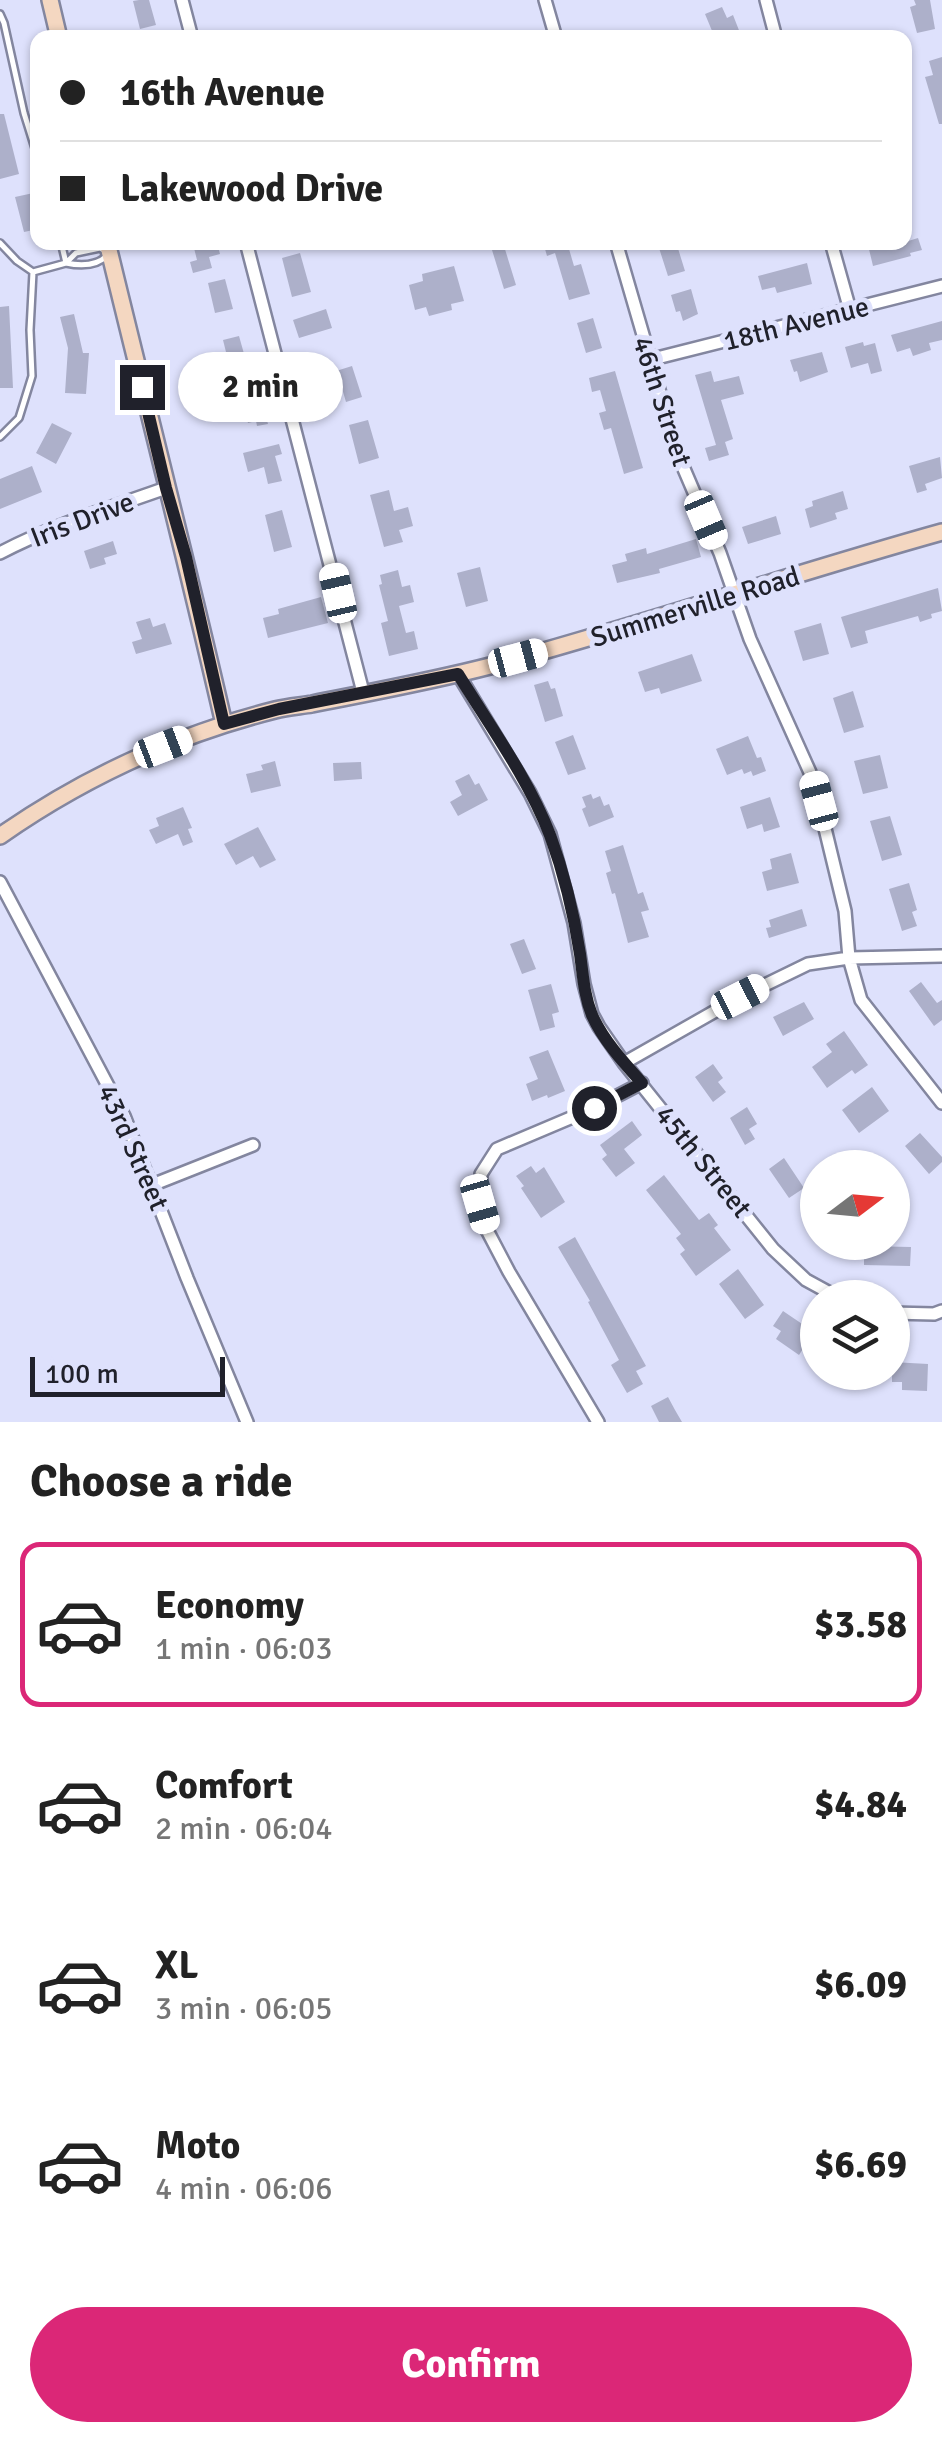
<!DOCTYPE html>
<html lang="en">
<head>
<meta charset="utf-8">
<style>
	body { margin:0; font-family:Signika,sans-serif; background:#f2f2f2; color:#222; height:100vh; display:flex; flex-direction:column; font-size:38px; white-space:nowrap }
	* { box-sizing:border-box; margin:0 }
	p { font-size:32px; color:#767676 }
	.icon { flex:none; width:55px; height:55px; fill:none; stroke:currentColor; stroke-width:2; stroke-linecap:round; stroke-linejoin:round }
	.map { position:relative; height:1422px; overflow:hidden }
	.side { display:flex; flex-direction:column; background:#fff; flex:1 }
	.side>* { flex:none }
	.guide { position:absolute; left:30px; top:30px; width:882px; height:220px; border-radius:20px; box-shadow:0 2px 8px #0004; display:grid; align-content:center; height:220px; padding:0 30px; background:#fff }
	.needle { width:65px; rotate:74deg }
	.controls { position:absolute; left:800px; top:1150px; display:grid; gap:20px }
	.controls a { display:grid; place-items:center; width:110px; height:110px; border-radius:50%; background:#fff; box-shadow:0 2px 8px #0004; font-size:50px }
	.scale { position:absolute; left:30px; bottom:25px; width:195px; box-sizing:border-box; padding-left:10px; border:5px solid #20212b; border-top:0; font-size:28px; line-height:35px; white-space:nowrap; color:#20212b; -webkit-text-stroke:8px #dee1fc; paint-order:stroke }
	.end { position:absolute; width:45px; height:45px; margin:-22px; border:12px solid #20212b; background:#fff; box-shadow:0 0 0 5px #fff }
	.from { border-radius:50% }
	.bubble { position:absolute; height:70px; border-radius:35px; background:#fff; box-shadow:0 2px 8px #0004; font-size:32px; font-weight:700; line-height:70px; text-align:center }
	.car { position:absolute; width:30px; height:60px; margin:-30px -15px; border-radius:12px; box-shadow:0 0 8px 2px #0007; background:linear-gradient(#fff 24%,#345 0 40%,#fff 0 76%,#345 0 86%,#fff 0) }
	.guide b { display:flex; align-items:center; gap:35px; height:95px; font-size:38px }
	.guide b+b { border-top:2px solid #e0e0e0 }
	.guide i { width:25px; height:25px; background:#222 }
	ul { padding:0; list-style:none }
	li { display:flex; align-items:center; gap:30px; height:165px; margin:0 20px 15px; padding:0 10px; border:5px solid transparent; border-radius:20px }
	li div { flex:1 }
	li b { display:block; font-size:38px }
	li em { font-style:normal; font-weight:700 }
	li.current { border-color:#db2777 }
	li>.icon { width:90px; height:90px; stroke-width:1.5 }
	h2 { padding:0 30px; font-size:45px; line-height:120px }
	.primary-button { display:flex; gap:20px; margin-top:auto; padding:20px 30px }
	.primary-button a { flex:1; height:115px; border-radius:60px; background:#db2777; color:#fff; font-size:40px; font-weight:700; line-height:115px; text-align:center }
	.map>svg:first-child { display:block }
</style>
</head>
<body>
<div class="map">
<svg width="942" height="1422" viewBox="0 0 942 1422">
	<rect width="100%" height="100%" fill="#dee1fc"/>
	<path fill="#adb0ca" d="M 139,0 L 149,0 L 156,25 L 140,29 L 133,1 Z
		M 914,0 L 930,0 L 935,29 L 917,33 L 910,7 L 916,5 Z
		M 722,7 L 727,18 L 733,15 L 742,38 L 715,38 L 705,14 Z
		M 942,57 L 942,124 L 939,124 L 925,77 L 933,75 L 929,61 Z
		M 0,114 L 4,114 L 19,174 L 0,179 Z
		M 38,192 L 38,229 L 24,232 L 15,197 Z
		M 918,238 L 922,250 L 910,253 L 911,256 L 873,266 L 868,245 L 876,242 L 905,242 Z
		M 200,242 L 217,242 L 220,254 L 209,257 L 212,268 L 193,273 L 190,262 L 197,260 L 193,244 Z
		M 543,242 L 581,242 L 581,245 L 569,249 L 574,266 L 581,264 L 590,294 L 569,300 L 555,253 L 547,256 Z
		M 676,242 L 685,271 L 668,276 L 659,248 Z
		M 504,246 L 516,285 L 504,289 L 492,250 Z
		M 300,253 L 311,292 L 292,297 L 282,258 Z
		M 807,263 L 812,284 L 777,293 L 775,287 L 762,290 L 758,276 Z
		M 454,266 L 464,301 L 451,304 L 452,310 L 429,316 L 426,307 L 415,310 L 409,285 L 423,281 L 422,274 Z
		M 225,279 L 233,309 L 215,313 L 208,283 Z
		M 691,289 L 698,314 L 683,321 L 680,311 L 676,312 L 671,295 Z
		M 9,306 L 13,388 L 0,388 L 0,307 Z
		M 326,309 L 332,328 L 299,338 L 293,320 Z
		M 74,314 L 83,353 L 89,353 L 86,394 L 65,393 L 68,348 L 60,317 Z
		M 593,318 L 602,348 L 586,353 L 577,323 Z
		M 942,321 L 942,340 L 929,343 L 931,350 L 913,356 L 910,348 L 897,352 L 891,335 Z
		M 239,336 L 248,368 L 231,372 L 223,340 Z
		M 863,342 L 864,346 L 875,343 L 882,371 L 871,374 L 868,363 L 851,368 L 845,347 Z
		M 822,352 L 828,372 L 800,382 L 797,371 L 794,372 L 790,360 Z
		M 352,366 L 362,397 L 346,402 L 341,385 L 337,386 L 333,372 Z
		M 615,371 L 643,468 L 624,474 L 611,428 L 604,430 L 599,413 L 606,411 L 600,390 L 592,392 L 589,378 Z
		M 711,371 L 714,382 L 739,376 L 744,394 L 721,400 L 733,439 L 725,442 L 729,455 L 709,461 L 705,448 L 716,445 L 695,375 Z
		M 261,398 L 268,424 L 257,426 L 256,421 L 248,423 L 242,403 Z
		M 368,420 L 379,458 L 359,464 L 349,425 Z
		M 52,423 L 72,433 L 56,464 L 36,453 Z
		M 279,444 L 282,454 L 275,456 L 282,481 L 268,484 L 264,467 L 248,472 L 243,453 Z
		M 940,457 L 942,478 L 925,484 L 927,490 L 917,493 L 909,466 Z
		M 32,466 L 42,492 L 0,509 L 0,479 Z
		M 389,490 L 394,511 L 408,507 L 413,526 L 399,530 L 403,542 L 384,547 L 370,495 Z
		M 843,491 L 848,509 L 835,513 L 837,519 L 810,528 L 805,509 L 813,506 L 812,501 Z
		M 282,510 L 292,547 L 274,552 L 265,515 Z
		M 776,516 L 781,534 L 748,544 L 742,527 Z
		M 696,539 L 701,557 L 659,569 L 660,573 L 617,583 L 612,565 L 627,561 L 625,554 L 646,548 L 647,554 Z
		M 113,541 L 117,554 L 104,558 L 106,564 L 90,569 L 84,551 Z
		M 480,567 L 488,601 L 466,607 L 457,573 Z
		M 398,570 L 402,587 L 410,585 L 414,602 L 399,606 L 406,633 L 414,631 L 418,649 L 389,656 L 381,623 L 388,621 L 379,585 L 382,584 L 380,575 Z
		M 938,588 L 942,611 L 931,614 L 932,618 L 920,622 L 918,616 L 865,631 L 868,643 L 851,648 L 841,617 Z
		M 321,597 L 328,623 L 268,638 L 263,618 L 279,614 L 278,609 Z
		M 150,618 L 153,627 L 165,623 L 172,644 L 136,654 L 132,642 L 142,639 L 136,622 Z
		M 821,623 L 829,654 L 803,661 L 794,631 Z
		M 692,654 L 702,681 L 661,694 L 659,688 L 645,692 L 638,672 Z
		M 548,681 L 551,689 L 555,688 L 563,716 L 545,722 L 534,685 Z
		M 853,691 L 864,727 L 844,733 L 833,698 Z
		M 573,735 L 586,769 L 568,775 L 555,742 Z
		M 748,736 L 757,758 L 761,757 L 766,771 L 753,776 L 751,771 L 744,774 L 742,769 L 727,775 L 716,749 Z
		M 880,755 L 888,788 L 863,794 L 854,761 Z
		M 275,761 L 281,786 L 251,793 L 246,774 L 263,770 L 261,765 Z
		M 361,762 L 362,779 L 334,781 L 333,763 Z
		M 469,774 L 475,785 L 479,783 L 488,800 L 458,816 L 450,802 L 462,795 L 455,781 Z
		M 591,794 L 593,799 L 600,796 L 604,806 L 609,804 L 614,817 L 589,827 L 582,809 L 586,807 L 582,797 Z
		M 770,797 L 780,827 L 764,832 L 762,824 L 747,829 L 740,807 Z
		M 183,807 L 192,828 L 188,829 L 193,842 L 183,846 L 178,834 L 156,844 L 149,830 L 159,826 L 156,818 Z
		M 890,816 L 902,855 L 882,861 L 870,821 Z
		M 258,827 L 276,860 L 260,868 L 253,856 L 236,865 L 224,844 Z
		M 623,845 L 638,894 L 643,892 L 649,910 L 641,912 L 649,937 L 628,943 L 615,893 L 612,894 L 606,873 L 611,871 L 605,851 Z
		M 791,853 L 799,883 L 767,891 L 762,872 L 772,869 L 770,859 Z
		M 909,883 L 917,910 L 912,912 L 917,926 L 902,931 L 889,889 Z
		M 802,909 L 807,926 L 769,938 L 766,928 L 771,927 L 769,920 Z
		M 524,939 L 536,969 L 522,974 L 510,944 Z
		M 921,982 L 937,1003 L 942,1000 L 942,1020 L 934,1026 L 909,991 Z
		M 551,984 L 559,1012 L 552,1014 L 555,1027 L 540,1031 L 528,990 Z
		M 804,1002 L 814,1019 L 783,1036 L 773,1017 Z
		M 844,1031 L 868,1065 L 855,1074 L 852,1070 L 827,1088 L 812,1067 L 832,1052 L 826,1044 Z
		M 548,1050 L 565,1091 L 548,1098 L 547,1095 L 532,1101 L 526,1084 L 538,1079 L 529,1057 Z
		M 713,1064 L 723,1078 L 718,1082 L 726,1092 L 713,1102 L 695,1077 Z
		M 872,1087 L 889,1111 L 859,1133 L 842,1110 Z
		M 747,1107 L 757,1124 L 749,1129 L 755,1139 L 745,1145 L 730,1118 Z
		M 632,1121 L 642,1135 L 624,1149 L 635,1163 L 616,1177 L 602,1159 L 607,1155 L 600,1145 Z
		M 920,1133 L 942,1157 L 942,1162 L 929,1174 L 905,1146 Z
		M 784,1158 L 804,1188 L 789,1198 L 769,1169 Z
		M 531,1166 L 536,1173 L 544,1167 L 565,1202 L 541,1218 L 521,1188 L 524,1186 L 516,1176 Z
		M 664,1175 L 699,1220 L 709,1213 L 718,1225 L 714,1228 L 731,1250 L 696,1276 L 680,1254 L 685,1250 L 676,1238 L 681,1234 L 646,1190 Z
		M 575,1237 L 646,1366 L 636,1371 L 643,1384 L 627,1393 L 611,1365 L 619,1360 L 588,1302 L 590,1301 L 558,1247 Z
		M 864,1246 L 911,1247 L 910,1266 L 864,1265 Z
		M 738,1269 L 764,1305 L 745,1319 L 719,1284 Z
		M 783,1311 L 814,1332 L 799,1355 L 776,1339 L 781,1331 L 773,1326 Z
		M 892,1362 L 928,1364 L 927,1391 L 902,1390 L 902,1382 L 892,1382 Z
		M 668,1397 L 675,1410 L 682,1422 L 659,1422 L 651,1406 Z"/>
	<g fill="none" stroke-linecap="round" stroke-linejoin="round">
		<defs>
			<path id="lane" d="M 0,14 L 4,23 L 24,113 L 38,158
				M 61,242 L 66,263 C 80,266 97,266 108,255
				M 0,243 L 17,261 L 33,272 L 66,263 L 76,253 L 100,248 L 104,250
				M 0,437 L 19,418 L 32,376 L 30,330 L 33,272"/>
			<path id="street" d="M 182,0 L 192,38
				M 545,0 L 556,38
				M 766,0 L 776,38
				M 246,242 L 363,692
				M 616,242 L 678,455 L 720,553 L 750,639 L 813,779 L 845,911 L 849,958 L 861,1000 L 942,1103
				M 831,242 L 850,310
				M 649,360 L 942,286
				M 0,553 C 53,525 110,508 166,488
				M 458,674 L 530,793 L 550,834 L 574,923 L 584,984 L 592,1014 L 599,1027 L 624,1063 L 773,1249 L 806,1280 L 839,1298
				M 0,882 L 124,1116 L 187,1278 L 247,1422
				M 624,1063 L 740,997 L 808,964 L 849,958 L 942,956
				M 152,1185 L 253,1145
				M 892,1313 L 934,1314 L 942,1311
				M 598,1422 L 509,1272 L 488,1232 L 480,1204 L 481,1174 L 497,1149 L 594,1108 L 642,1083"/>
			<path id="secondary" d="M 50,0 L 59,38
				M 107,242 C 146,403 187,563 224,724
				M 0,836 C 83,778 176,735 275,710 C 287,707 300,706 312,704 C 372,692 432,681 490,666 C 642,625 791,574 942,532"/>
		</defs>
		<use href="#lane" stroke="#83869f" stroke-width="10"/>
		<use href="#street" stroke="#83869f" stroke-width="16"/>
		<use href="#secondary" stroke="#83869f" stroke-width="20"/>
		<use href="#lane" stroke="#fff" stroke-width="5"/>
		<use href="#street" stroke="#fff" stroke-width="11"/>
		<use href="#secondary" stroke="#f4d7c1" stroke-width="15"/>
	</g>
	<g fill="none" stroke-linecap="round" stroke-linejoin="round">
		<path stroke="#20212b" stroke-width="12" d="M 142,387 L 166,488 L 186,557 L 224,724 L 279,709 L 458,674 C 490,726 528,778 550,835 C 564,873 574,915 580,954 C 583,975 584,995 592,1015 C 603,1040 624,1063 642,1083 L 594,1108"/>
	</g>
	<g text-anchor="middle" stroke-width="10" stroke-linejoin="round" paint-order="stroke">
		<g font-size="28" fill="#20212b" stroke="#dee1fc">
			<text transform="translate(796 323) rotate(-14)" y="10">18th Avenue</text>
			<text transform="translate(663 401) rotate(72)" y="10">46th Street</text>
			<text transform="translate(82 519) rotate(-21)" y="10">Iris Drive</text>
			<text transform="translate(695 606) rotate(-17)" y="10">Summerville Road</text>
			<text transform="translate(134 1147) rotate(66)" y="10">43rd Street</text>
			<text transform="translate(704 1161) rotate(51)" y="10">45th Street</text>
		</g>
	</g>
</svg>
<div class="controls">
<a><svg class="needle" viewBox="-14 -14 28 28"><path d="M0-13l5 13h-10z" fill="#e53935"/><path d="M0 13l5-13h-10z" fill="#767676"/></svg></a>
<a><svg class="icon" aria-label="layers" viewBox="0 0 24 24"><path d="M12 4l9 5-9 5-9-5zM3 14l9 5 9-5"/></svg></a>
</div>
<div class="scale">100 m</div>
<i class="end from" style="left:594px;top:1108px"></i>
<i class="end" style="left:142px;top:387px"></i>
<div class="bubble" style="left:178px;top:352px;width:165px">2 min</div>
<i class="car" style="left:706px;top:520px;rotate:157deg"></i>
<i class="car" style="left:338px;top:593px;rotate:347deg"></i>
<i class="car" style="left:518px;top:658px;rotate:75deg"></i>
<i class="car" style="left:163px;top:747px;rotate:69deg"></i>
<i class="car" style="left:819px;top:801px;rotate:345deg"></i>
<i class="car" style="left:740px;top:997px;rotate:63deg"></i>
<i class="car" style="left:480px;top:1204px;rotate:164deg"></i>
<div class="guide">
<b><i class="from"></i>16th Avenue</b>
<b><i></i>Lakewood Drive</b>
</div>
</div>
<section class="side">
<h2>Choose a ride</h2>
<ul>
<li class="current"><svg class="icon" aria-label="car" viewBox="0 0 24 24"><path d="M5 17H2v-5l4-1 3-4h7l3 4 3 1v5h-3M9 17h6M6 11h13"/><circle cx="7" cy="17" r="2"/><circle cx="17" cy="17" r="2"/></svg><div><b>Economy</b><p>1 min · 06:03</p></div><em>$3.58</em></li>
<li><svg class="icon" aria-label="car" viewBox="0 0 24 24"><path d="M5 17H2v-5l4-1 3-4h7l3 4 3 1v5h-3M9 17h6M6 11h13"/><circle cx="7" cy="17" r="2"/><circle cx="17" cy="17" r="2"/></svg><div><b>Comfort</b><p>2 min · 06:04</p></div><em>$4.84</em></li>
<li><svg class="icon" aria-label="car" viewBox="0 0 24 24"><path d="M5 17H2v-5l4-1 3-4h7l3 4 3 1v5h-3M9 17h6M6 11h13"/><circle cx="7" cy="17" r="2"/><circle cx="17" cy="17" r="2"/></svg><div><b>XL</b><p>3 min · 06:05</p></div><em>$6.09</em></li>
<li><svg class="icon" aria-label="car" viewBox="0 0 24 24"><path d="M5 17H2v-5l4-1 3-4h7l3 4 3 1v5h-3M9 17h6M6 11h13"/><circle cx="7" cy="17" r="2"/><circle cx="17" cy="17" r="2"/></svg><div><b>Moto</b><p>4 min · 06:06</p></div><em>$6.69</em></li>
</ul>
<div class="primary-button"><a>Confirm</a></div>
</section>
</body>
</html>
